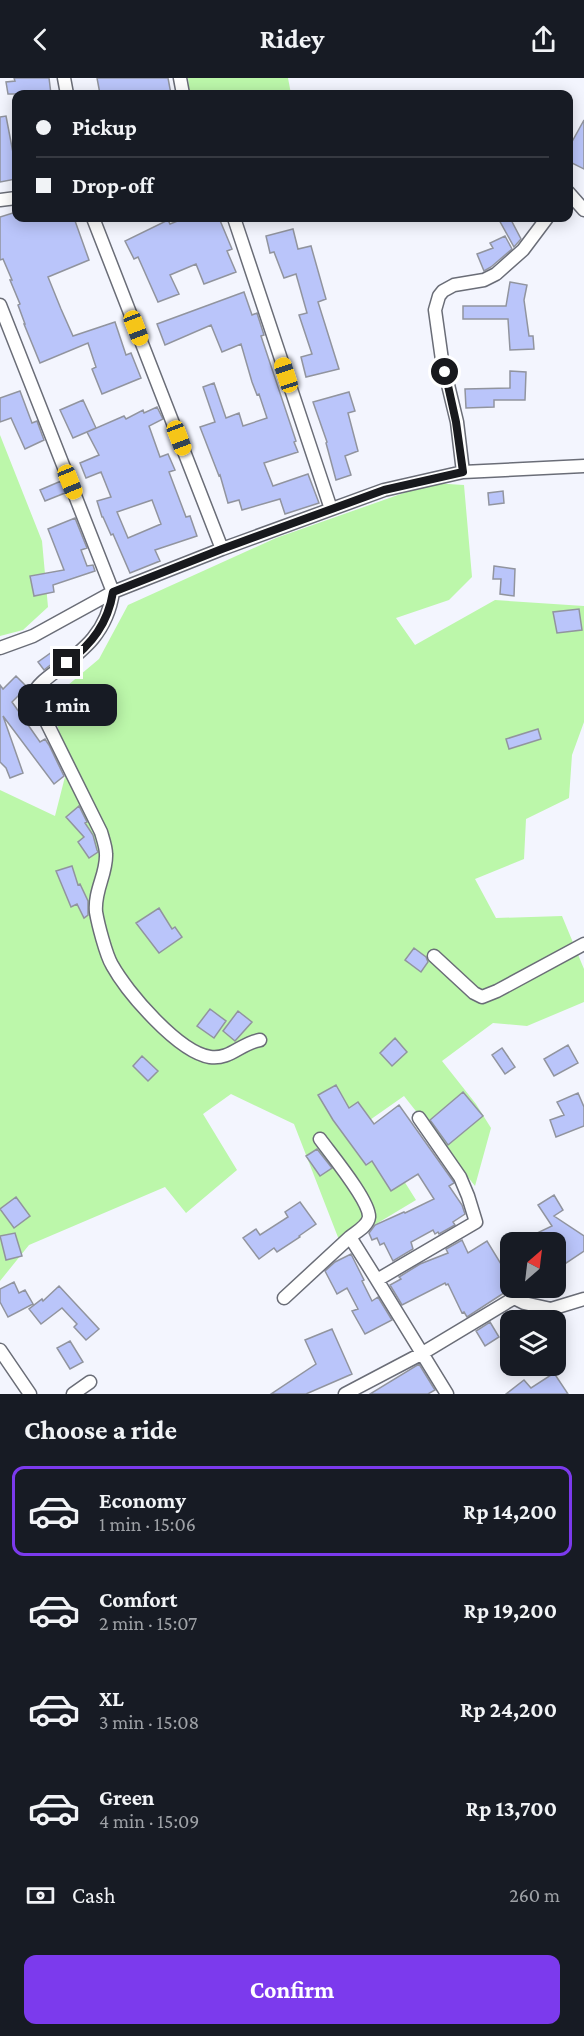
<!DOCTYPE html>
<html lang="en">
<head>
<meta charset="utf-8">
<style>
	body { margin:0; font-family:"Crimson Pro",serif; background:#20242c; color:#f1f3f6; height:100vh; display:flex; flex-direction:column; font-size:22px; white-space:nowrap }
	* { box-sizing:border-box; margin:0 }
	p { font-size:20px; color:#9ea1a6 }
	.icon { flex:none; width:33px; height:33px; fill:none; stroke:currentColor; stroke-width:2; stroke-linecap:round; stroke-linejoin:round }
	.map { position:relative; height:1316px; overflow:hidden }
	.panel { display:flex; flex-direction:column; background:#171b24; flex:1 }
	.panel>* { flex:none }
	.banner { position:absolute; left:12px; top:12px; width:561px; height:132px; border-radius:12px; box-shadow:0 3px 15px #0003; display:grid; align-content:center; height:132px; padding:0 24px; background:#171b24 }
	.needle { width:39px; rotate:28deg }
	.buttons { position:absolute; left:500px; top:1154px; display:grid; gap:12px }
	.buttons a { display:grid; place-items:center; width:66px; height:66px; border-radius:12px; background:#171b24; box-shadow:0 3px 15px #0003; font-size:30px }
	.end { position:absolute; width:27px; height:27px; margin:-14px; border:8px solid #18191d; background:#fff; box-shadow:0 0 0 3px #fff }
	.from { border-radius:50% }
	.bubble { position:absolute; height:42px; border-radius:12px; background:#171b24; box-shadow:0 3px 15px #0003; font-size:20px; font-weight:700; line-height:42px; text-align:center }
	.car { position:absolute; width:18px; height:36px; margin:-18px -9px; border-radius:8px; box-shadow:0 0 4px 2px #0007; background:linear-gradient(#f5c518 24%,#345 0 40%,#f5c518 0 76%,#345 0 86%,#f5c518 0) }
	.banner b { display:flex; align-items:center; gap:21px; height:57px; font-size:22px }
	.banner b+b { border-top:2px solid #363941 }
	.banner i { width:15px; height:15px; background:#f1f3f6 }
	ul { padding:0; list-style:none }
	li { display:flex; align-items:center; gap:18px; height:90px; margin:0 12px 9px; padding:0 12px; border:3px solid transparent; border-radius:12px }
	li div { flex:1 }
	li b { display:block; font-size:22px }
	li em { font-style:normal; font-weight:700 }
	li.current { border-color:#7c3aed }
	li>.icon { width:54px; height:54px; stroke-width:1.5 }
	h2 { padding:0 24px; font-size:27px; line-height:72px }
	.pay { display:flex; align-items:center; gap:15px; height:66px; padding:0 24px; font-size:22px }
	.pay p { margin-inline-start:auto }
	.primary-button { display:flex; gap:12px; margin-top:auto; padding:12px 24px }
	.primary-button a { flex:1; height:69px; border-radius:12px; background:#7c3aed; color:#fff; font-size:24px; font-weight:700; line-height:69px; text-align:center }
	header { display:flex; justify-content:space-between; align-items:center; height:78px; padding:0 24px; background:#171b24; font-size:27px; font-weight:700 }
	.map>svg:first-child { display:block }
</style>
</head>
<body>
<header><svg class="icon" aria-label="back" viewBox="0 0 24 24"><path d="M15 5l-7 7 7 7"/></svg>Ridey<svg class="icon" aria-label="share" viewBox="0 0 24 24"><path d="M12 15V3M7 8l5-5 5 5M5 13v7h14v-7"/></svg></header>
<div class="map">
<svg width="584" height="1316" viewBox="0 0 584 1316">
	<rect width="100%" height="100%" fill="#f3f5fe"/>
	<path fill="#bcf7aa" d="M 188,0 L 288,0 L 291,16 L 190,16 Z
		M 0,357 L 42,463 L 48,529 L 23,552 L 0,558 Z
		M 432,405 L 464,407 L 472,499 L 449,522 L 396,540 L 415,567 L 495,522 L 584,528 L 584,644 L 572,677 L 569,720 L 526,741 L 524,781 L 475,801 L 496,840 L 562,838 L 584,891 L 584,924 L 527,948 L 493,945 L 442,983 L 476,1026 L 491,1050 L 475,1108 L 404,1018 L 367,1044 L 416,1122 L 341,1167 L 294,1046 L 231,1016 L 203,1036 L 237,1092 L 186,1135 L 165,1109 L 29,1167 L 0,1203 L 0,712 L 55,738 L 69,683 L 49,623 L 99,581 L 128,527 L 276,460 Z"/>
	<path fill="#bac5fa" stroke="#91949e" stroke-width="1.5" fill-rule="evenodd" d="M 14,0 L 49,0 L 51,16 L 8,16 L 6,4 L 15,3 Z
		M 97,0 L 168,0 L 171,16 L 100,16 Z
		M 6,38 L 14,80 L 16,80 L 16,101 L 0,104 L 0,39 Z
		M 584,42 L 584,91 L 568,83 L 568,71 Z
		M 16,134 L 16,140 L 74,140 L 89,182 L 48,199 L 61,231 L 73,258 L 115,244 L 126,277 L 131,275 L 141,300 L 102,316 L 92,291 L 96,289 L 88,265 L 40,285 L 24,246 L 25,246 L 18,227 L 20,226 L 10,202 L 12,202 L 3,181 L 0,182 L 0,139 Z
		M 185,140 L 219,140 L 232,171 L 227,173 L 236,194 L 204,206 L 196,186 L 170,197 L 179,216 L 158,224 L 138,179 L 134,181 L 125,163 L 168,142 L 170,146 Z
		M 498,140 L 510,140 L 521,161 L 514,169 Z
		M 293,151 L 298,171 L 311,168 L 326,221 L 318,224 L 339,291 L 306,299 L 301,279 L 312,276 L 299,237 L 307,235 L 296,196 L 284,200 L 274,174 L 270,175 L 266,158 Z
		M 505,158 L 512,171 L 491,189 L 484,193 L 477,176 L 493,170 L 490,165 Z
		M 510,204 L 527,207 L 524,222 L 529,258 L 533,258 L 534,271 L 510,272 L 508,241 L 463,241 L 463,228 L 506,228 Z
		M 244,214 L 252,237 L 257,235 L 264,257 L 261,258 L 296,363 L 294,364 L 298,374 L 264,385 L 273,408 L 308,396 L 319,425 L 285,436 L 280,421 L 242,432 L 239,422 L 228,425 L 220,397 L 219,398 L 200,349 L 215,344 L 203,309 L 214,305 L 226,340 L 239,335 L 243,348 L 267,340 L 259,316 L 257,317 L 252,304 L 241,266 L 222,274 L 211,247 L 165,267 L 157,246 Z
		M 510,293 L 526,294 L 525,322 L 494,322 L 494,329 L 466,330 L 465,311 L 510,310 Z
		M 20,313 L 32,345 L 37,343 L 44,362 L 25,371 L 11,340 L 0,344 L 0,320 Z
		M 349,314 L 355,333 L 348,335 L 358,373 L 345,378 L 351,397 L 336,402 L 326,365 L 327,364 L 313,324 Z
		M 83,322 L 96,350 L 73,360 L 60,332 Z
		M 157,329 L 163,341 L 149,348 L 160,379 L 168,376 L 175,392 L 169,394 L 186,439 L 190,438 L 197,458 L 155,472 L 160,483 L 130,495 L 113,456 L 111,457 L 103,439 L 102,439 L 97,423 L 111,419 L 101,394 L 86,400 L 80,385 L 99,377 L 87,354 L 124,338 L 126,341 L 143,332 L 144,335 ZM 152,422 L 161,446 L 128,460 L 117,434 Z
		M 61,403 L 65,415 L 45,423 L 40,412 Z
		M 503,413 L 504,425 L 489,427 L 488,415 Z
		M 75,440 L 87,470 L 81,472 L 87,488 L 93,487 L 95,493 L 53,507 L 54,514 L 34,518 L 30,498 L 64,492 L 48,451 Z
		M 494,488 L 515,491 L 514,518 L 500,516 L 501,501 L 493,501 Z
		M 579,531 L 582,552 L 557,555 L 553,534 Z
		M 52,574 L 58,581 L 44,592 L 38,584 Z
		M 16,598 L 27,609 L 12,624 L 40,664 L 45,661 L 49,667 L 64,698 L 54,706 L 3,638 L 23,695 L 10,700 L 6,690 L 0,684 L 0,607 L 3,611 Z
		M 538,651 L 541,661 L 509,671 L 506,661 Z
		M 79,728 L 87,744 L 85,745 L 93,757 L 97,772 L 98,774 L 89,780 L 78,764 L 84,759 L 66,739 Z
		M 72,788 L 78,807 L 80,806 L 88,823 L 88,837 L 84,840 L 77,826 L 71,829 L 56,793 Z
		M 159,830 L 172,851 L 175,849 L 182,859 L 159,875 L 136,845 Z
		M 414,870 L 426,879 L 428,884 L 421,894 L 405,882 Z
		M 210,931 L 226,943 L 214,960 L 197,948 Z
		M 238,933 L 252,944 L 235,963 L 223,953 Z
		M 395,960 L 407,974 L 392,988 L 380,975 Z
		M 568,967 L 578,985 L 554,998 L 544,981 Z
		M 502,970 L 515,989 L 505,996 L 492,977 Z
		M 142,978 L 158,993 L 148,1003 L 133,988 Z
		M 336,1007 L 349,1030 L 358,1024 L 374,1046 L 399,1027 L 453,1103 L 454,1105 L 449,1108 L 462,1127 L 465,1136 L 453,1144 L 455,1147 L 439,1156 L 438,1154 L 435,1156 L 433,1152 L 411,1164 L 413,1171 L 393,1183 L 384,1165 L 380,1167 L 377,1160 L 372,1162 L 369,1155 L 375,1147 L 404,1134 L 405,1135 L 434,1121 L 418,1096 L 391,1113 L 372,1083 L 366,1087 L 333,1042 L 318,1017 Z
		M 463,1014 L 483,1038 L 448,1067 L 430,1042 Z
		M 578,1015 L 584,1029 L 584,1048 L 556,1059 L 550,1042 L 564,1037 L 557,1024 Z
		M 317,1071 L 332,1090 L 320,1098 L 306,1078 Z
		M 554,1117 L 563,1132 L 554,1138 L 584,1158 L 584,1173 L 566,1185 L 564,1180 L 559,1182 L 555,1173 L 555,1164 L 542,1164 L 537,1155 L 552,1148 L 538,1127 Z
		M 16,1119 L 30,1138 L 14,1150 L 0,1131 Z
		M 300,1124 L 316,1146 L 299,1158 L 300,1159 L 277,1174 L 274,1170 L 259,1181 L 243,1160 L 256,1151 L 260,1157 L 288,1139 L 285,1134 Z
		M 15,1155 L 22,1178 L 6,1182 L 0,1158 Z
		M 462,1162 L 468,1175 L 487,1163 L 504,1191 L 510,1188 L 510,1211 L 467,1239 L 464,1234 L 462,1235 L 448,1206 L 446,1207 L 445,1205 L 402,1227 L 390,1207 L 401,1201 L 399,1199 L 420,1186 L 448,1175 L 446,1171 Z
		M 351,1176 L 364,1202 L 362,1203 L 372,1223 L 378,1219 L 392,1242 L 365,1256 L 352,1233 L 358,1231 L 347,1210 L 337,1216 L 325,1193 L 335,1184 Z
		M 14,1204 L 19,1215 L 25,1212 L 33,1226 L 8,1239 L 0,1224 L 0,1211 Z
		M 59,1208 L 99,1251 L 86,1262 L 74,1249 L 77,1246 L 62,1230 L 41,1246 L 29,1231 L 42,1221 L 43,1223 Z
		M 490,1244 L 499,1259 L 485,1268 L 476,1253 Z
		M 332,1251 L 352,1296 L 306,1316 L 271,1316 L 316,1286 L 305,1262 Z
		M 70,1263 L 83,1284 L 70,1291 L 57,1270 Z
		M 419,1286 L 435,1312 L 428,1316 L 370,1316 Z
		M 554,1295 L 568,1316 L 506,1316 L 524,1302 L 531,1310 Z"/>
	<g fill="none" stroke-linecap="round" stroke-linejoin="round">
		<defs>
			<path id="street" d="M 64,0 L 67,16
				M 180,0 L 183,16
				M 568,114 L 584,132
				M 0,122 L 16,120
				M 93,140 L 222,471
				M 234,140 L 331,431
				M 0,227 L 113,514 C 107,554 85,571 55,594 C 47,600 36,608 33,617 L 101,754 C 103,761 106,769 106,776 C 107,796 94,812 96,834 C 98,846 106,877 112,887 C 127,914 178,974 210,979 C 230,982 241,965 260,962
				M 463,394 L 457,344 L 442,282 L 435,232 L 439,218 L 443,213 L 454,207 L 484,202 L 496,196 L 523,172 L 547,140
				M 0,570 L 33,558 L 113,514 L 222,471 L 384,412 L 463,394 L 584,388
				M 434,878 L 474,915 L 482,919 L 497,913 L 584,866
				M 419,1040 L 460,1099 L 468,1118 L 476,1144 L 377,1202 L 447,1316
				M 320,1061 C 330,1075 370,1123 369,1139 C 368,1148 356,1154 350,1159 L 377,1202
				M 284,1220 L 350,1159
				M 0,1272 L 30,1316
				M 73,1316 L 90,1304
				M 345,1316 L 421,1276 L 514,1220 L 524,1225 L 551,1231 L 584,1221"/>
		</defs>
		<use href="#street" stroke="#6a6d77" stroke-width="15"/>
		<use href="#street" stroke="#fff" stroke-width="12"/>
	</g>
	<g fill="none" stroke-linecap="round" stroke-linejoin="round">
		<path stroke="#18191d" stroke-width="8" d="M 67,585 C 92,566 108,545 113,514 L 222,471 L 384,412 L 463,394 L 456,344 L 445,294"/>
	</g>
</svg>
<div class="buttons">
<a><svg class="needle" viewBox="-14 -14 28 28"><path d="M0-13l5 13h-10z" fill="#e53935"/><path d="M0 13l5-13h-10z" fill="#9ea1a6"/></svg></a>
<a><svg class="icon" aria-label="layers" viewBox="0 0 24 24"><path d="M12 4l9 5-9 5-9-5zM3 14l9 5 9-5"/></svg></a>
</div>
<i class="end from" style="left:445px;top:294px"></i>
<i class="end" style="left:67px;top:585px"></i>
<div class="bubble" style="left:18px;top:606px;width:99px">1 min</div>
<i class="car" style="left:136px;top:250px;rotate:159deg"></i>
<i class="car" style="left:286px;top:297px;rotate:342deg"></i>
<i class="car" style="left:179px;top:360px;rotate:159deg"></i>
<i class="car" style="left:70px;top:404px;rotate:158deg"></i>
<div class="banner">
<b><i class="from"></i>Pickup</b>
<b><i></i>Drop-off</b>
</div>
</div>
<section class="panel">
<h2>Choose a ride</h2>
<ul>
<li class="current"><svg class="icon" aria-label="car" viewBox="0 0 24 24"><path d="M5 17H2v-5l4-1 3-4h7l3 4 3 1v5h-3M9 17h6M6 11h13"/><circle cx="7" cy="17" r="2"/><circle cx="17" cy="17" r="2"/></svg><div><b>Economy</b><p>1 min · 15:06</p></div><em>Rp 14,200</em></li>
<li><svg class="icon" aria-label="car" viewBox="0 0 24 24"><path d="M5 17H2v-5l4-1 3-4h7l3 4 3 1v5h-3M9 17h6M6 11h13"/><circle cx="7" cy="17" r="2"/><circle cx="17" cy="17" r="2"/></svg><div><b>Comfort</b><p>2 min · 15:07</p></div><em>Rp 19,200</em></li>
<li><svg class="icon" aria-label="car" viewBox="0 0 24 24"><path d="M5 17H2v-5l4-1 3-4h7l3 4 3 1v5h-3M9 17h6M6 11h13"/><circle cx="7" cy="17" r="2"/><circle cx="17" cy="17" r="2"/></svg><div><b>XL</b><p>3 min · 15:08</p></div><em>Rp 24,200</em></li>
<li><svg class="icon" aria-label="car" viewBox="0 0 24 24"><path d="M5 17H2v-5l4-1 3-4h7l3 4 3 1v5h-3M9 17h6M6 11h13"/><circle cx="7" cy="17" r="2"/><circle cx="17" cy="17" r="2"/></svg><div><b>Green</b><p>4 min · 15:09</p></div><em>Rp 13,700</em></li>
</ul>
<div class="pay"><svg class="icon" aria-label="cash" viewBox="0 0 24 24"><path d="M3 7h18v10H3z"/><circle cx="12" cy="12" r="2"/></svg>Cash<p>260 m</p></div>
<div class="primary-button"><a>Confirm</a></div>
</section>
</body>
</html>
